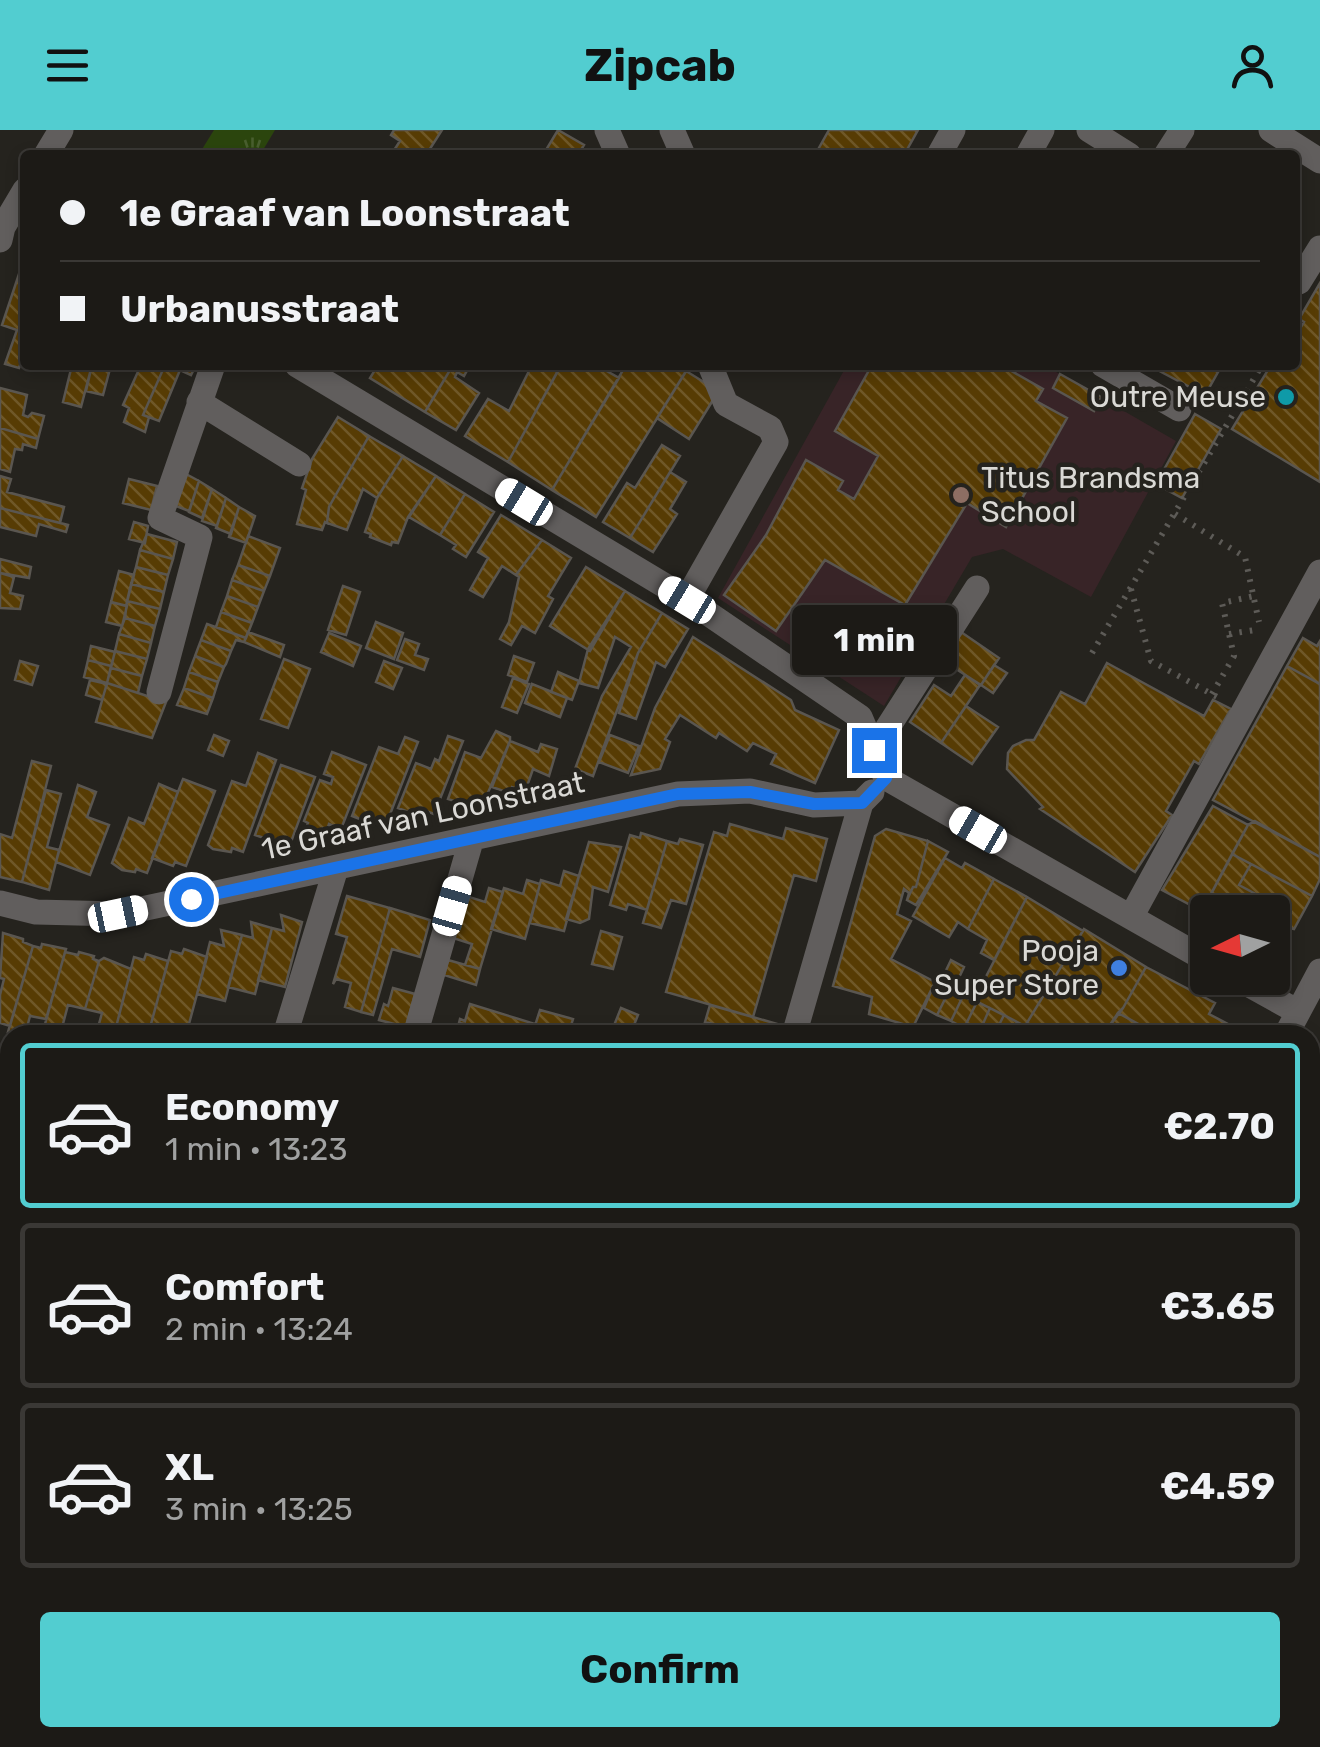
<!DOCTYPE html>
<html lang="en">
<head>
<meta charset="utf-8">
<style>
	body { margin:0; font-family:Rubik,sans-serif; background:#292723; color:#f1f3f6; height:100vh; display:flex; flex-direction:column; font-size:38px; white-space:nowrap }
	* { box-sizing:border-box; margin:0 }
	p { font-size:32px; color:#a0a1a1 }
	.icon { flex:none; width:55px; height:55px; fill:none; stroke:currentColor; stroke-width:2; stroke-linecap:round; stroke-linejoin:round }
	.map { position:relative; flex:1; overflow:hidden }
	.panel { position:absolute; left:0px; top:895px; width:1320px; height:722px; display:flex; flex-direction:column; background:#1c1a16; border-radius:30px 30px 0 0; box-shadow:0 5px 15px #0003,0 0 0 2px #3a3835 }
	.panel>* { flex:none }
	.guide { position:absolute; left:20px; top:20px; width:1280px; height:220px; border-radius:10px; box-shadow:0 5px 15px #0003,0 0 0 2px #3a3835; display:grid; align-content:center; height:220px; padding:0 40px; background:#1c1a16 }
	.needle { width:65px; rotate:265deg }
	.tools { position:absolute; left:1190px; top:765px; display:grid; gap:20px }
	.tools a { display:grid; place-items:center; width:100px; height:100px; border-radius:10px; background:#1c1a16; box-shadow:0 5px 15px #0003,0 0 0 2px #3a3835; font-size:50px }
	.end { position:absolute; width:45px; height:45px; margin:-22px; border:12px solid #1a73e8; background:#fff; box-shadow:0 0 0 5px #fff }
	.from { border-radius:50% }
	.bubble { position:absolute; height:70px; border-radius:10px; background:#1c1a16; box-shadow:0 5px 15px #0003,0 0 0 2px #3a3835; font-size:32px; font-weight:700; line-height:70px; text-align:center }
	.car { position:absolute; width:30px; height:60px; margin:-30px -15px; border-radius:12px; box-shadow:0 0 8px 2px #0007; background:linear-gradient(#fff 24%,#345 0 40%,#fff 0 76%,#345 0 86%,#fff 0) }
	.guide b { display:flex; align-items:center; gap:35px; height:95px; font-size:38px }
	.guide b+b { border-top:2px solid #3a3835 }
	.guide i { width:25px; height:25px; background:#f1f3f6 }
	ul { padding:18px 0 0; list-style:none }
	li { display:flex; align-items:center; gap:30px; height:165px; margin:0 20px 15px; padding:0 20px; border:5px solid #3a3835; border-radius:10px }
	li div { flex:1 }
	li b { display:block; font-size:38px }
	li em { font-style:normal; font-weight:700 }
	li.on { border-color:#52cdd0 }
	li>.icon { width:90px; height:90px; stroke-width:1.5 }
	.cta { display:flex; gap:20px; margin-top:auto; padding:20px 40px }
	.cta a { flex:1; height:115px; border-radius:10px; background:#52cdd0; color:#111; font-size:40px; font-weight:700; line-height:115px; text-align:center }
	header { display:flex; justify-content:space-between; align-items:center; height:130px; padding:0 40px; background:#52cdd0; color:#111; font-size:45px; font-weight:700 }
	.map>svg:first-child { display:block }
</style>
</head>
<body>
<header><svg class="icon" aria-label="menu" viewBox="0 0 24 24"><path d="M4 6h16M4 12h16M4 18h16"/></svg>Zipcab<svg class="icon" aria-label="person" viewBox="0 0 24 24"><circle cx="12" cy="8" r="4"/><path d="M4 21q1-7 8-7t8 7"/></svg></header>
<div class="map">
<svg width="1320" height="1617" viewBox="0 0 1320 1617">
	<defs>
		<pattern id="grass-tufts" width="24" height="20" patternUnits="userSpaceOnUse" patternTransform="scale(2.5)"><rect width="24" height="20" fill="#2b450d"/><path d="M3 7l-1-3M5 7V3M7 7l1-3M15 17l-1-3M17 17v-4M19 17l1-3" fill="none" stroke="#495f2f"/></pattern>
		<pattern id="building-back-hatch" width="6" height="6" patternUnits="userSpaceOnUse" patternTransform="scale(2.5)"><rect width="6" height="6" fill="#573c04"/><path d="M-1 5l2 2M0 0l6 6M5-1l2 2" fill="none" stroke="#6f5828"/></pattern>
	</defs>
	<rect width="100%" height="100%" fill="#25231e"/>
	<path fill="#382427" d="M 847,235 L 1044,235 L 1176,311 L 1091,467 L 1003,419 L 972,427 L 884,576 L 718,468 Z"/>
	<path fill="url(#grass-tufts)" d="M 214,0 L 275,0 L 260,25 L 207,25 L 201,21 Z"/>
	<path fill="url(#building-back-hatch)" stroke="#5a5650" stroke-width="2.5" d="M 394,0 L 442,0 L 426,25 L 391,25 L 400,11 L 391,5 Z
		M 558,0 L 584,15 L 578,25 L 543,25 Z
		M 829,0 L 918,0 L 904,25 L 815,25 Z
		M 25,126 L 25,221 L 19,238 L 5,234 L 17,200 L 2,195 Z
		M 1320,153 L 1320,352 L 1232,299 L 1271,235 L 1295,235 L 1295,207 L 1304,192 L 1299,189 Z
		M 72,235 L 92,235 L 81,277 L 63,272 Z
		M 92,235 L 111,235 L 103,265 L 86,261 Z
		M 141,235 L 165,235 L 143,285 L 149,287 L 145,302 L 124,292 L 129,278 L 123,275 Z
		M 165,235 L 196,235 L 191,245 L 180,240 L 159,291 L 143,285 Z
		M 378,235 L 439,238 L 453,235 L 425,282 L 370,248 Z
		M 453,235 L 470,235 L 464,246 L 457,242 L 455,247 L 479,263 L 456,300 L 425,282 Z
		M 532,235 L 547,235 L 558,241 L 508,332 L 465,306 L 488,269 L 509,281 Z
		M 561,235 L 596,235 L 619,248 L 552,360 L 508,332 Z
		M 626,235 L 690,235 L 596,387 L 552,360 Z
		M 872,235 L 1001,235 L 1043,259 L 1036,271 L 1067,288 L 1006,397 L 967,373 L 905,475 L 825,430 L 776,501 L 724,465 L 766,405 L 806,330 L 843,351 L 838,360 L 854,369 L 878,326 L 835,301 Z
		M 1148,235 L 1222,235 L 1205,265 Z
		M 686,241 L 707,254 L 713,270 L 689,309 L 657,288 Z
		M 1060,244 L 1101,267 L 1094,281 L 1053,258 Z
		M 0,258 L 27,265 L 23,285 L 28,287 L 32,283 L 44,286 L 38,309 L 0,298 Z
		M 1195,284 L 1221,299 L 1182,368 L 1156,354 Z
		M 338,287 L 369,306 L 329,377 L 327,393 L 325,392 L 322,400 L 297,394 L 306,360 L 302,358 L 312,329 Z
		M 0,298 L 38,309 L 36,318 L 23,314 L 22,320 L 15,319 L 10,342 L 0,339 Z
		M 369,306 L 403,326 L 377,368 L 363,359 L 347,400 L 327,393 L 329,377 Z
		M 662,315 L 680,326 L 630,408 L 603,392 L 627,353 L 635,358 Z
		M 403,326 L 436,346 L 408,387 L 398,413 L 392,412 L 391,415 L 370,407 L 371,404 L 365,402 L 377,368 Z
		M 670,342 L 686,352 L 670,379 L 677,384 L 653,422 L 630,408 Z
		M 186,344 L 199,351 L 189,381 L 176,376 Z
		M 0,346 L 11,349 L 7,362 L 64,377 L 60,393 L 0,378 Z
		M 436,346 L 465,364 L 440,405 L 409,387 Z
		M 129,349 L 157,356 L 151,380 L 123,373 Z
		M 199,351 L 212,359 L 202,388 L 189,382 Z
		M 212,359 L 226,368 L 217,396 L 202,391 Z
		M 465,364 L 494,382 L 466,427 L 453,419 L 456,415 L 440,405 Z
		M 226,368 L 239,377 L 231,404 L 216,398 Z
		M 239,377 L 255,386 L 246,413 L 229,407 Z
		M 0,378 L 68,395 L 66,402 L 39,394 L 36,406 L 0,397 Z
		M 501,385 L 542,410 L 516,445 L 502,436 L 483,467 L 470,460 L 488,428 L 478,422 Z
		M 134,392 L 148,396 L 145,413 L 129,409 Z
		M 147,404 L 177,412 L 173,429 L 140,420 Z
		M 248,406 L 280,418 L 270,446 L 238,435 Z
		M 542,410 L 571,428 L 548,466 L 553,469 L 535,503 L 522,496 L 511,515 L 500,509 L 509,492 L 519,447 L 516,445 Z
		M 140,420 L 173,429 L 168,445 L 136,437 Z
		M 0,429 L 31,437 L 29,448 L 0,443 Z
		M 238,435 L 270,446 L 264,461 L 232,450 Z
		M 136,437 L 168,445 L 164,462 L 131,454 Z
		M 586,437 L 625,461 L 590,521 L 550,496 Z
		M 119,441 L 134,445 L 126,476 L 111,472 Z
		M 0,443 L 14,447 L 10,463 L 23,466 L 20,479 L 0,478 Z
		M 232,450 L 264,461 L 258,477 L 227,466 Z
		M 131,454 L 164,462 L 160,479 L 127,471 Z
		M 343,456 L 360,462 L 346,505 L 328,500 Z
		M 625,461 L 662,483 L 638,523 L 593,646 L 575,639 L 602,566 L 631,517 L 615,507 L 598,558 L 579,553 L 588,519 Z
		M 227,466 L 258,477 L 252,493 L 221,482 Z
		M 127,471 L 160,479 L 155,496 L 125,488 Z
		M 111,472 L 127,476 L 122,496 L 106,492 Z
		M 221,482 L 252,493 L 246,508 L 216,497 Z
		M 662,483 L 688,499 L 665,537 L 656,532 L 636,589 L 619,583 L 638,523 Z
		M 125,488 L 155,496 L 151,513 L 119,504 Z
		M 376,492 L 403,503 L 394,529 L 366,518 Z
		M 207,494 L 246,508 L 244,512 L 236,510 L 231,521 L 201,510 Z
		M 248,502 L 284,515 L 280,527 L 244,512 Z
		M 961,502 L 999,528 L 981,555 L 942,530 Z
		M 329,503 L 361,516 L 353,536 L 321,522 Z
		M 119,504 L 151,513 L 147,529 L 115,521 Z
		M 693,507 L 791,570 L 795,580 L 839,600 L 815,653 L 771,634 L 776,624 L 753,613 L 747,621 L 719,603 L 716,608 L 680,585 L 665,609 L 670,612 L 660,639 L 631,645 L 655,578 Z
		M 1303,508 L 1317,516 L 1320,511 L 1320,554 L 1287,536 Z
		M 405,509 L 419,514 L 415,525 L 428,529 L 424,540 L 397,530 Z
		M 201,510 L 231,521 L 226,534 L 224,537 L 195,526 Z
		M 91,516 L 115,522 L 111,536 L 88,530 Z
		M 115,521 L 147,529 L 142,546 L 111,538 Z
		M 195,526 L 224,537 L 218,552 L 189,542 Z
		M 514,526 L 534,533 L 527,552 L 508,545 Z
		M 284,529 L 310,539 L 288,598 L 261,589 Z
		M 88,530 L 111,536 L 107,553 L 84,547 Z
		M 20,531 L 38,536 L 32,555 L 15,550 Z
		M 384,531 L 402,538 L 393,559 L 376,552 Z
		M 1107,533 L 1204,586 L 1213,570 L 1231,579 L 1199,634 L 1194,631 L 1166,681 L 1172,685 L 1135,742 L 1040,679 L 1043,677 L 1007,639 L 1008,623 L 1013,616 L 1026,610 L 1034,610 L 1061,562 L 1085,574 Z
		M 994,535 L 1007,543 L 993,563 L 981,555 Z
		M 1287,536 L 1320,554 L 1320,727 L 1213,670 Z
		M 111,538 L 142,546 L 138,563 L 107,553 Z
		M 189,542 L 218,552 L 213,568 L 184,558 Z
		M 558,542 L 579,551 L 572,570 L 551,562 Z
		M 965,545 L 980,555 L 941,613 L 910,592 L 934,555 L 951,566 Z
		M 513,548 L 529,554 L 517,583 L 502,577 Z
		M 90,550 L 107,554 L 102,570 L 86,565 Z
		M 107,553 L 166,572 L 152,608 L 96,592 Z
		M 532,554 L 567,568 L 560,587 L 525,573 Z
		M 184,558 L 213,568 L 207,584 L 177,575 Z
		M 966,576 L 998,597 L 972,634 L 941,613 Z
		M 496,601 L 510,607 L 510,611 L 484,672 L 474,668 L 471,675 L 467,673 L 466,675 L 448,669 L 465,622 L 481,628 Z
		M 214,605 L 229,611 L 223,626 L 208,620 Z
		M 610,605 L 639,616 L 628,643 L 599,632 Z
		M 448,606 L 463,611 L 434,684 L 424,680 L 422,685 L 416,685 L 398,678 L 416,633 L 431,639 L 435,629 L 439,631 Z
		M 405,607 L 418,612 L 387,692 L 377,688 L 375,693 L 370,693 L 352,686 L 379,617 L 398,624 Z
		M 510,611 L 538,622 L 541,614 L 557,619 L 549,646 L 533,639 L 525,662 L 512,657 L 509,663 L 492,657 Z
		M 332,622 L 366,635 L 341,699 L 329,694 L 327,700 L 323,698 L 321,702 L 307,696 L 308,693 L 304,691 L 320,650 L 331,654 L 333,647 L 324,644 Z
		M 258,623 L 276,630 L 243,722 L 232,718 L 231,722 L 213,719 L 208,715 L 232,651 L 246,656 Z
		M 32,631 L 51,636 L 22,752 L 0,747 L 0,704 L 12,708 Z
		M 281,635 L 315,647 L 291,712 L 279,708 L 278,712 L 273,711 L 255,705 Z
		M 183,649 L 215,661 L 186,736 L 175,732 L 173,736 L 152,728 Z
		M 159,654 L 178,662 L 147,743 L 136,739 L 135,742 L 122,740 L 112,733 L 129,688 L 144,694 Z
		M 78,655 L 96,662 L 87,687 L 109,695 L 90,745 L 56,732 Z
		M 46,660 L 61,664 L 47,717 L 59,720 L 49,760 L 22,752 Z
		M 1213,676 L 1248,695 L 1202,781 L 1162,760 Z
		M 1255,691 L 1320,727 L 1320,749 L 1312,766 L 1232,724 L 1248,695 Z
		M 730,694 L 783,709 L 786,698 L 827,709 L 816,751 L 794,745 L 753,887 L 666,862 L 714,702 L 727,706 Z
		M 886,699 L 928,711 L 916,757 L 913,757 L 907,770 L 909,763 L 904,759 L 897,784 L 911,791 L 891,829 L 935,852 L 913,897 L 869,884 L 872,867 L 833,856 L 875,706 Z
		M 641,703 L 667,711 L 647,780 L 628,774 L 626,780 L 610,775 L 630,705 L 640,708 Z
		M 680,709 L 703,715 L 686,774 L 671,770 L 661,798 L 643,793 L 667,711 L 678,714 Z
		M 928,711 L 948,722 L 916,775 L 907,770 L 913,757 L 916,757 Z
		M 589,712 L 621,717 L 608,762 L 593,757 L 589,789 L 580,793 L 566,789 Z
		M 1232,724 L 1251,734 L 1239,755 L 1265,769 L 1257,782 L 1208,784 L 1202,781 Z
		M 945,728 L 962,738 L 965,733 L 994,749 L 968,799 L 958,792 L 949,807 L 913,786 Z
		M 1251,734 L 1312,766 L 1294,799 L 1272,794 L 1272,782 L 1257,782 L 1265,769 L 1239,755 Z
		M 564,741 L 579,746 L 564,801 L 530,793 L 541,750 L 560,756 Z
		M 994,749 L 1027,767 L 994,830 L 981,823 L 987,810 L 968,799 Z
		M 527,750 L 540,754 L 525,809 L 491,799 L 504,758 L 523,764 Z
		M 489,758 L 503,762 L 480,839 L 465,835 L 472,814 L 453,808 L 466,766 L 485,772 Z
		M 347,766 L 390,778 L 361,882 L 345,877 L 351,853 L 336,849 L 333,854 L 347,807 L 336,804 Z
		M 1027,767 L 1083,801 L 1025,896 L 974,870 Z
		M 390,778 L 430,790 L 420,827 L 392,819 L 373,885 L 361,882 Z
		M 281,785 L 302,792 L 285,857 L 258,850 L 272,798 L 284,801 Z
		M 251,792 L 272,798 L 255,864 L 228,857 L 242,805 L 253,808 Z
		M 1084,799 L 1146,837 L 1123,878 L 1103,905 L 1041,905 L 1025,896 Z
		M 221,800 L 242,805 L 225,871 L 197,864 L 210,812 L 224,816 Z
		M 601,801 L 622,807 L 613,839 L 592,834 Z
		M 3,803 L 23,809 L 23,812 L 33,816 L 10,896 L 0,893 L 0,865 L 4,849 L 0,848 Z
		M 42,814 L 66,819 L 46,889 L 30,886 L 25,905 L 8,902 L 33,816 L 41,818 Z
		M 184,819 L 207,827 L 186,905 L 148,905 L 171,821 L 182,824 Z
		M 65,822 L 78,825 L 79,822 L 94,826 L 93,829 L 99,831 L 85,879 L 68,875 L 60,905 L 42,905 Z
		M 146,824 L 168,831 L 148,905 L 133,902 L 132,905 L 114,905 L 134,827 L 144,830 Z
		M 104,828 L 131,839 L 114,905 L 96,905 L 102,883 L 85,879 L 99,831 Z
		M 448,830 L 480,839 L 476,855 L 444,845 Z
		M 951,830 L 964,837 L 954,858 L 941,851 Z
		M 1146,837 L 1215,873 L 1209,884 L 1241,901 L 1240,905 L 1159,905 L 1118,883 L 1123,878 Z
		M 935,852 L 950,859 L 937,885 L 924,878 Z
		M 393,858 L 415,864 L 406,897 L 379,890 L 384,874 L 388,876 Z
		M 950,859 L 963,866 L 951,891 L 937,885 Z
		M 963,866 L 977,872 L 964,898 L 951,891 Z
		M 977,872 L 990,878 L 978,905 L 964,898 Z
		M 470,874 L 535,894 L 532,905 L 454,905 L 455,901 L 462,903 L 465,894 L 459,893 L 460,889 L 465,891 Z
		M 710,875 L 781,895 L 778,905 L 731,905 L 733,899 L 705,892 Z
		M 621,878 L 638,885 L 630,905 L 611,903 Z
		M 990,878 L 1004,885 L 994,905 L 978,905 Z
		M 540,880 L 573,889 L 568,905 L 532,905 Z
		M 1118,883 L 1159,905 L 1103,905 Z
		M 1004,885 L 1017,892 L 1010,905 L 994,905 Z
		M 1320,934 L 1320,974 L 1310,969 L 1310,955 Z
		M 1310,975 L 1320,980 L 1320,1045 L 1310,1040 Z
		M 1310,1040 L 1320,1045 L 1320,1085 L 1310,1083 Z
		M 1310,1083 L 1320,1085 L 1320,1115 L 1313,1115 Z
		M 1310,1121 L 1320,1121 L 1320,1152 L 1310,1150 Z
		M 1310,1151 L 1320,1192 L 1320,1252 L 1310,1254 Z
		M 1320,1377 L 1320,1470 L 1310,1469 L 1310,1379 Z
		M 1310,1469 L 1320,1470 L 1320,1590 L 1310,1590 Z
		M 371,1608 L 769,1608 L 770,1617 L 372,1617 Z
		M 371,1608 L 1107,1608 L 1106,1617 L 372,1617 Z
		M 769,1608 L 796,1610 L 905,1608 L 900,1617 L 770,1617 Z
		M 937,1608 L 1023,1608 L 1025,1617 L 954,1617 Z
		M 1025,1608 L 1090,1608 L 1090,1617 L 1025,1614 Z
		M 1225,1608 L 1295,1608 L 1295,1617 L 1224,1617 Z"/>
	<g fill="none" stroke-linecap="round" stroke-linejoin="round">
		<path stroke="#5d5b57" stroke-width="6" stroke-dasharray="2.5 8" stroke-linecap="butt" d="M 1175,384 L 1245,427 L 1259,492
			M 1131,459 L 1151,531 L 1219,568
			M 1229,504 L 1255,500
			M 1092,523 L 1262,235
			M 1212,564 L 1234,526 L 1222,473 L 1254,466
			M 1133,1617 L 1133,1608"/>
		<path stroke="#615e5d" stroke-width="25" d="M 607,0 L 618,25
			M 672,0 L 683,25
			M 1089,0 L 1129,25
			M 1271,0 L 1320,31
			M 46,25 L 61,0
			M 939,25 L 953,0
			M 1028,25 L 1042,0
			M 1166,25 L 1182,0
			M 0,110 L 3,97 L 25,60
			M 1299,152 L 1320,118
			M 297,235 L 687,469 L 860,587 L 886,648
			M 1103,235 L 1179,279
			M 199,272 L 299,334
			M 687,469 L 776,312 L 770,298 L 726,274 L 710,235
			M 159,562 L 200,407 L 160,388 L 213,235
			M 874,619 L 977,458
			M 886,648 L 1208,831
			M 0,773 L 36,782 L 118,784 L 678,664 L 750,661 L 814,675 L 861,673
			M 1131,787 L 1320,442
			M 1237,848 L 1298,882
			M 285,905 L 336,738
			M 415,905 L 471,711
			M 794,905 L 861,673 L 872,662
			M 1286,905 L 1320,841
			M 0,1252 L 10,1177
			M 1310,1276 L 1320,1274
			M 0,1409 L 10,1411
			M 321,1608 L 322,1617
			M 1183,1617 L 1184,1608"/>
	</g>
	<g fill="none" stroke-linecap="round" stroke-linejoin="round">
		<path stroke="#1a73e8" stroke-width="12" d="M 191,769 L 678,664 L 750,662 L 814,674 L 862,673 L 886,648 L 874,620"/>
	</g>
	<circle fill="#0f9aa8" stroke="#25231e" stroke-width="4" cx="1286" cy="267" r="10"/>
	<circle fill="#8d6e63" stroke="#25231e" stroke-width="4" cx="961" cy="365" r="10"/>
	<circle fill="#3f7fe0" stroke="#25231e" stroke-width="4" cx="1119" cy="838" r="10"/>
	<g text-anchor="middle" stroke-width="9" stroke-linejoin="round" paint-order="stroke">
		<g font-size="30" fill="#dad9d5" stroke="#25231e" text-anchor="end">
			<text x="1266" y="277">Outre Meuse</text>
			<text x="981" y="358" text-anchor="start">Titus Brandsma<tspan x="981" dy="34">School</tspan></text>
			<text x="1099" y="831">Pooja<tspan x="1099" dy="34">Super Store</tspan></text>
		</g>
		<g font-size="30" fill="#dad9d5" stroke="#25231e">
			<text transform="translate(423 686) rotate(-12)" y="10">1e Graaf van Loonstraat</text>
		</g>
	</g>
</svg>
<div class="tools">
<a><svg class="needle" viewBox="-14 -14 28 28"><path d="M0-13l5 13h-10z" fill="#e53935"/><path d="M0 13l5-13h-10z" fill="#a0a1a1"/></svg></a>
</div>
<i class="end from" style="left:191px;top:769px"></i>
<i class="end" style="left:874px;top:620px"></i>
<div class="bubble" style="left:792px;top:475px;width:165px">1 min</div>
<i class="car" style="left:524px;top:372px;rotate:301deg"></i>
<i class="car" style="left:687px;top:470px;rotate:301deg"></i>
<i class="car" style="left:978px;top:700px;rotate:300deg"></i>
<i class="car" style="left:452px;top:776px;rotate:16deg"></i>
<i class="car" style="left:118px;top:784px;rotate:78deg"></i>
<div class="guide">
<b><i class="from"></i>1e Graaf van Loonstraat</b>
<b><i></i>Urbanusstraat</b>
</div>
<section class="panel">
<ul>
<li class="on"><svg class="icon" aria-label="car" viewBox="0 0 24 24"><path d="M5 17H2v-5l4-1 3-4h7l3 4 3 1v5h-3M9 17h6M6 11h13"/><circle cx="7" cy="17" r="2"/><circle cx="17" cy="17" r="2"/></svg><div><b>Economy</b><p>1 min · 13:23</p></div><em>€2.70</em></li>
<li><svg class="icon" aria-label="car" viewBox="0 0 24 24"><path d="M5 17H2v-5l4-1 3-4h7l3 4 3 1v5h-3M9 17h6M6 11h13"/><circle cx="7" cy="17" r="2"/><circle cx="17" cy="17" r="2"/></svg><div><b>Comfort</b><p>2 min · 13:24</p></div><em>€3.65</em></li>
<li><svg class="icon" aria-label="car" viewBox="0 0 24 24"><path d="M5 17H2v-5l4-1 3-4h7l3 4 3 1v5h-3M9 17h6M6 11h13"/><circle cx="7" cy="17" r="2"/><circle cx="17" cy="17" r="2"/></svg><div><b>XL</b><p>3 min · 13:25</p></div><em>€4.59</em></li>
</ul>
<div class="cta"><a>Confirm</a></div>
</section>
</div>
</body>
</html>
